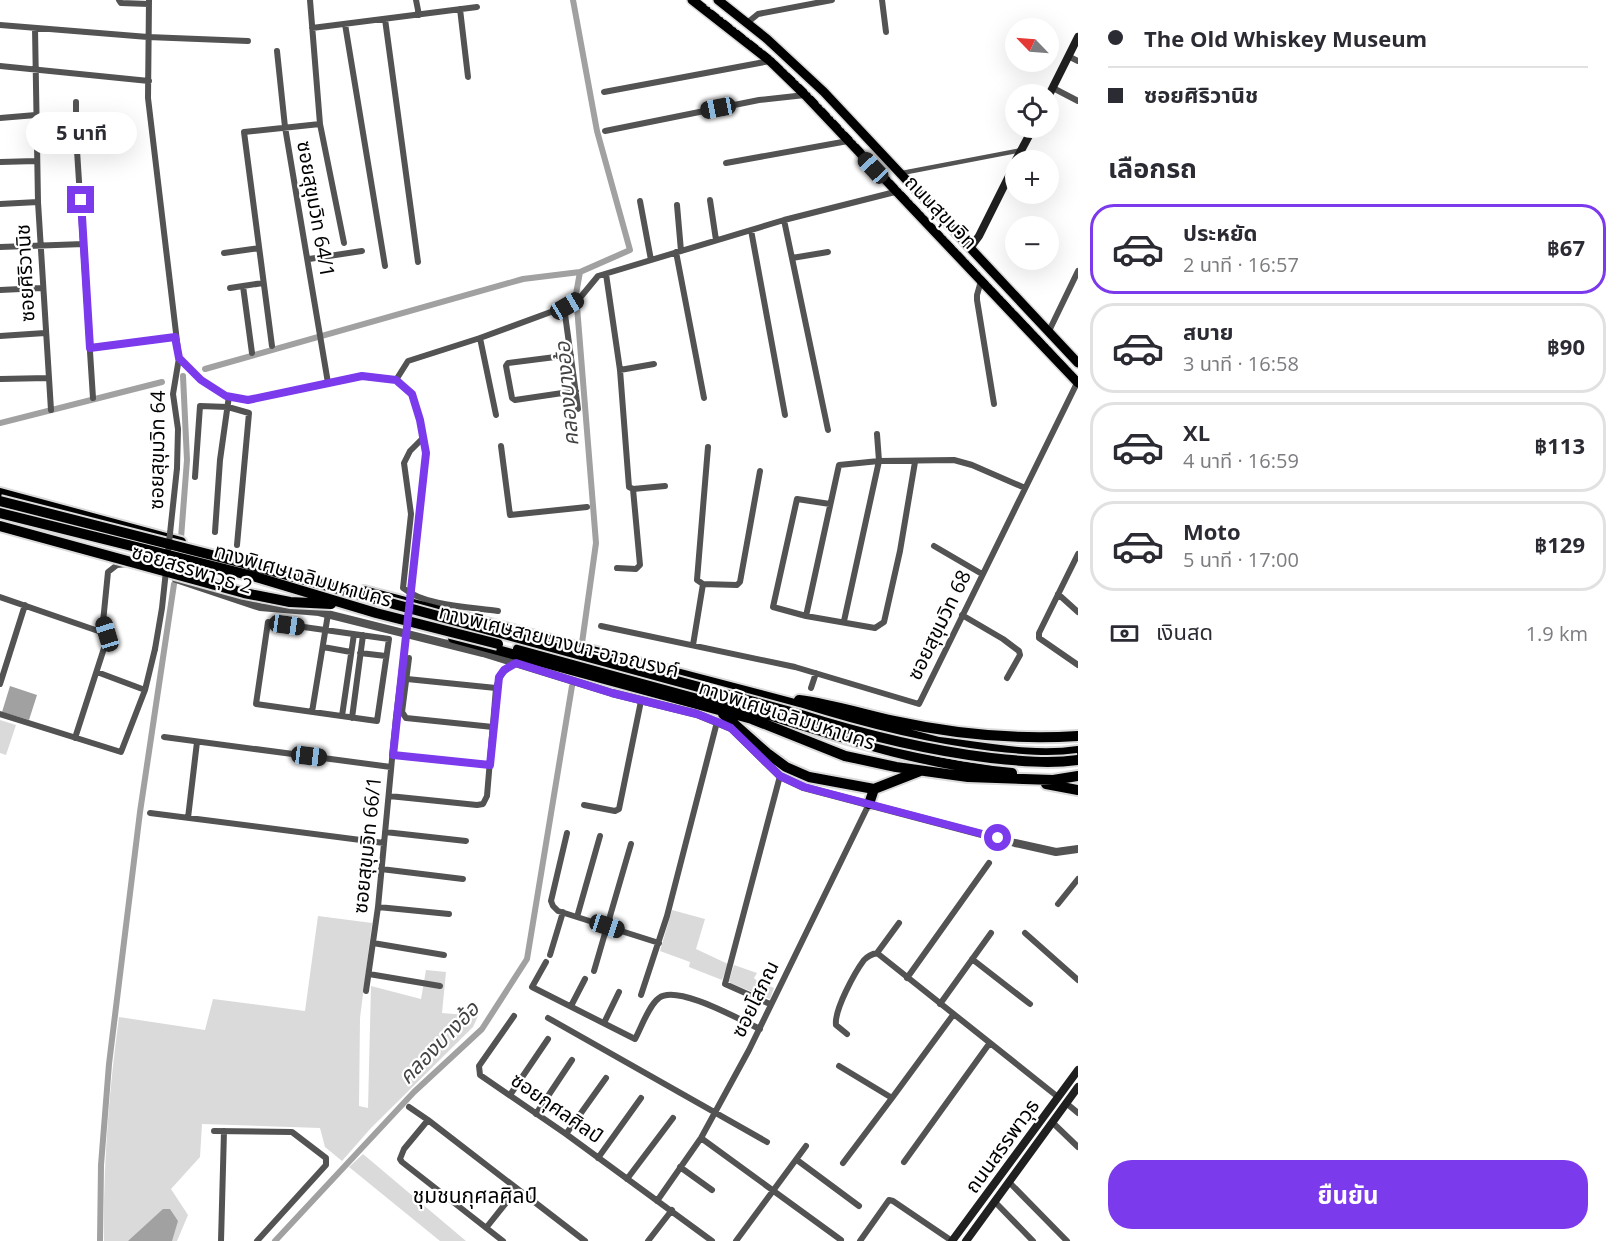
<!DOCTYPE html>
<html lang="th">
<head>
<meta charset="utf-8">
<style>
	body { margin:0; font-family:"Open Sans","Noto Sans Thai",sans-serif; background:#f7f7f7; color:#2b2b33; height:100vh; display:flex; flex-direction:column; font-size:22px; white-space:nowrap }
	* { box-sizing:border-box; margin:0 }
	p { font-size:20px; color:#7c7c81 }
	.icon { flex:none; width:33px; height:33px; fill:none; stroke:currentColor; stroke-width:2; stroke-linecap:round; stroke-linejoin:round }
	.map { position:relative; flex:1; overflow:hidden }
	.details { display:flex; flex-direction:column; background:#fff; width:540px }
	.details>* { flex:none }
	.top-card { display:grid; align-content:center; height:132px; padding:0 30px; background:#fff }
	.needle { width:39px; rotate:295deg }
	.controls { position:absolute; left:1005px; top:18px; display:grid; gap:12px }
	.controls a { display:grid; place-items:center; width:54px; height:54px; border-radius:50%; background:#fff; box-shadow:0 6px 24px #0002; font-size:30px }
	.end { position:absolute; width:27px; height:27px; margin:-14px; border:8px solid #7c3aed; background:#fff; box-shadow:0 0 0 3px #fff }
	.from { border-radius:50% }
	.bubble { position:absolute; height:42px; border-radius:21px; background:#fff; box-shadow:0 6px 24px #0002; font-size:20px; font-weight:700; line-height:42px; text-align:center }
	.car { position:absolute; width:18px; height:36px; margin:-18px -9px; border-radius:8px; box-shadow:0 0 4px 2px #0007; background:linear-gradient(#222 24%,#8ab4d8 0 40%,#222 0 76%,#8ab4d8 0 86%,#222 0) }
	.top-card b { display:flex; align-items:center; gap:21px; height:57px; font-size:22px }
	.top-card b+b { border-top:2px solid #e1e1e2 }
	.top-card i { width:15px; height:15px; background:#2b2b33 }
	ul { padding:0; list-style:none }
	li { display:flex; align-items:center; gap:18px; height:90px; margin:0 12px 9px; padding:0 18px; border:3px solid #e1e1e2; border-radius:24px }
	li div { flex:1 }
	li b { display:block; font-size:22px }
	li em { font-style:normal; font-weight:700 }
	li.on { border-color:#7c3aed }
	li>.icon { width:54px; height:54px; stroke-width:1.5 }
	h2 { padding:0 30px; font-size:27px; line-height:72px }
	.pay { display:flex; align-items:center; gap:15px; height:66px; padding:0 30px; font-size:22px }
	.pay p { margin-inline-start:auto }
	.button { display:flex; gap:12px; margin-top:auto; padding:12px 30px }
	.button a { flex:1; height:69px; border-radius:24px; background:#7c3aed; color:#fff; font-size:24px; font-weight:700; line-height:69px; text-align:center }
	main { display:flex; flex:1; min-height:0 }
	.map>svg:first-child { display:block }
</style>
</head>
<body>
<main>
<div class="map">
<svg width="1078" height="1241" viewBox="0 0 1078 1241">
	<rect width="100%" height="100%" fill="#fff"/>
	<path fill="#dadada" d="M 0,720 L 16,725 L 6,755 L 0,753 Z
		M 672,910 L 705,919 L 696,949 L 728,964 L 722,980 L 689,967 L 690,962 L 660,951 Z
		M 318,916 L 372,923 L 360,1018 L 359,1106 L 368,1108 L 371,986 L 421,999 L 426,970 L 446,972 L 442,1013 L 478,1016 L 473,1027 L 371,1128 L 342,1161 L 325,1147 L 320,1128 L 202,1124 L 200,1157 L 171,1189 L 188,1215 L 177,1241 L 104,1241 C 103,1166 109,1091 119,1017 L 205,1030 L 213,999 L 305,1011 Z
		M 734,965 L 757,973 L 754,978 L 756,980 L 774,988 L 770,999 L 730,983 L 729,981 Z
		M 363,1154 L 466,1241 L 440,1241 L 349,1167 Z"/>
	<path fill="#a1a1a1" d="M 10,686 L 37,695 L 29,720 L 2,712 Z
		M 163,1209 L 170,1209 L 178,1221 L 172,1241 L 128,1241 Z"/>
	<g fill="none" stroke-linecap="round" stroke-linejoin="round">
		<path stroke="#a1a1a1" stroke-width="6" d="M 573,0 L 597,131 L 630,250 L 580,272 L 576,294 L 596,543 L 582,643
			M 205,369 L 523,279 L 580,272
			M 0,423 L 162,382
			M 181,538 L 187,460 L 183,376
			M 100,1241 L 101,1165 L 109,1064 L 140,812 L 174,584
			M 275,1241 L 414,1092 L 482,1029 L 527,959 L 572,686"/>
		<defs>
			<path id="primary" d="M 692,0 L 770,61 L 805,95 L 1078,383
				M 718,0 L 767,39 L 824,92 L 1078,363"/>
			<path id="motorway" d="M 0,493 L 181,542
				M 364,591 L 939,742 C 985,747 1032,758 1078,751
				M 453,638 L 752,719 L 845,756 L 896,767 L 968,777 L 1053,780 L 1078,776
				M 518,649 C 598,668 678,688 756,711 C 840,737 924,765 1012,773
				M 799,700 C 831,704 862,714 894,721 C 954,734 1016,740 1078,736
				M 723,714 L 767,753 L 786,767 L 809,777 L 874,789 L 920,771
				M 1046,784 L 1078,790
				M 869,804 L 874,789"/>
		</defs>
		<use href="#primary" stroke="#dbdbdb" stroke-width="12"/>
		<use href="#motorway" stroke="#dbdbdb" stroke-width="14"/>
		<path stroke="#535353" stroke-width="4.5" d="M 902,173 L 1022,150"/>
		<path stroke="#535353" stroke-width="6" d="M 119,0 L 121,3 L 149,4
			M 149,0 L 148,98 L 179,358 L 201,380 L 226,396 L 248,400 L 362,376 L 396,380
			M 416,0 L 419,15
			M 882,0 L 886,32
			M 460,9 L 468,77
			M 385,19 L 418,262
			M 747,23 L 758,14 L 832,0
			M 345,24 L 385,266
			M 0,25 L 148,37 L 248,41
			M 35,28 L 38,202 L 51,410
			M 312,28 L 477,7
			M 277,51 L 285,127 L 328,383
			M 1068,56 L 1078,61
			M 0,66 L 149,81
			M 1053,88 L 1078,101
			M 604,92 L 770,61
			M 76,102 L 76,135
			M 0,118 L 36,115
			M 320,124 L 344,243
			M 605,131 L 759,100 L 805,95
			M 36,134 L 76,135 L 93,398
			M 0,162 L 36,161
			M 726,163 L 848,141
			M 710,200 L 716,240
			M 640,201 L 651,260
			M 0,204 L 38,202
			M 677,205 L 681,251
			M 784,220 L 828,430
			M 751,230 L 785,415
			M 0,247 L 84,244
			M 676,252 L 704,398
			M 224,253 L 259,248
			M 792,258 L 828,252
			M 309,259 L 362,251
			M 606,274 L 620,370 L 629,487 L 633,489 L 665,486
			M 981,281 L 977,295 L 977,300 L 994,404
			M 230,288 L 243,286
			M 0,290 L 42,288
			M 564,307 L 578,409
			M 1049,331 L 1078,271
			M 0,336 L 45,333
			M 480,338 L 496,415
			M 272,346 L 244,132 L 320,124 L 310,0
			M 90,348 L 175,337
			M 252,353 L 243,286 L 263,283
			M 571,355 L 508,363 L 506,366 L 512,398 L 515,400 L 576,391
			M 620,370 L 654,364
			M 0,379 L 48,378
			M 396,380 L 408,361 L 480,338 L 567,306 L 579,299 L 598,276 L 784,220 L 895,192
			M 396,380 L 412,394 L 420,420 L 426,453 L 421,500
			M 423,438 L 410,451 L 404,463 L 411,514 L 403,588 C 425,606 470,607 498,611
			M 501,446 L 510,515 L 587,507
			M 177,468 L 178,429 L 173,394 L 179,358
			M 195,477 L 200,406 L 228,407 L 249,413 L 237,545
			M 830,504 L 797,499 L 773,607 L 806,616 L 875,628 L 884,622 L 900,551 L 915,462
			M 215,532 L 220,460 L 229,396
			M 934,546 L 982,574
			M 1078,554 L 1039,633 L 1039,638 L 1078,665
			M 617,568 L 636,569 L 640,565 L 633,489
			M 703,584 L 737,585 L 740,582 L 760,471
			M 1058,594 L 1078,612
			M 0,597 L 107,634
			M 962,615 L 1003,639 L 1019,651 L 1020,655 L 1007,678
			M 806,616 L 839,465 L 879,461 L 954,460 L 972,465 L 1025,488
			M 844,621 L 879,461 L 877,434
			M 268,622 L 389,639 L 377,721 L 256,704 Z
			M 601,626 L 795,667 L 919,704 L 1077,383
			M 693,645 L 703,584 L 697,580 L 708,447
			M 323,647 L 351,652
			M 360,653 L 386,656
			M 409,658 L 402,712 L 406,718 L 493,727
			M 97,672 L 145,690
			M 407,679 L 496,688
			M 0,684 L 25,605
			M 811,688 L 816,673
			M 312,712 L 328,614
			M 0,714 L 121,752 L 145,690 L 155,649
			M 342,716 L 354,634
			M 352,718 L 363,635
			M 164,737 L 391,767
			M 75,738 L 107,639 L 103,622 L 108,572 L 117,565 L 127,564
			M 393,755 L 490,765
			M 389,796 L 477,805 L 483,804 L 487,796 L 496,688 C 500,674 504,670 516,663
			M 584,805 L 615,811 L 619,809 L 641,701
			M 150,813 L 384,843
			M 188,818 L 197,742
			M 385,832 L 466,841
			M 567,833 L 551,901 L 553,906 L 558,911 L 659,943
			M 381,869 L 463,879
			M 1058,904 L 1078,879
			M 378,907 L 449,914
			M 577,917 L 600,836
			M 1025,933 L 1078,980
			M 373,943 L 444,955
			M 877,953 L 1058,1097
			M 550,955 L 563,912
			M 972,959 L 1030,1004
			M 546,962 L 532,987 L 635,1039 C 641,1028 649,1005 659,998 C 677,984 740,1020 760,1029
			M 594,971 L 631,844
			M 369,974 L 440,986
			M 907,978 L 989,863
			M 366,991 L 378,907 L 396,717
			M 641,995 L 667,916 L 717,722
			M 770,1004 L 725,984 L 780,776
			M 940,1004 L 991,933
			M 571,1006 L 585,979
			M 514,1016 L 479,1066 L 480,1075 L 566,1134 L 712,1241
			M 548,1018 L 767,1142
			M 604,1023 L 619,992
			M 847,1034 L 836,1025 C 834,1010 855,972 864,960 C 868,956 872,954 877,953 L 899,923
			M 839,1066 L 892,1098 L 953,1015
			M 510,1095 L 548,1039
			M 1066,1103 L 1078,1113
			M 409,1107 L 428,1120 L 585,1241
			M 536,1114 L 572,1060
			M 428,1120 L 404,1149 L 400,1159 L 402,1162 L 503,1241
			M 1052,1122 L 1078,1147
			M 214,1131 L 292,1132 L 326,1158 L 326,1165 L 257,1241
			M 566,1134 L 606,1078
			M 701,1138 L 841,1240
			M 598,1158 L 641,1098
			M 797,1160 L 859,1206
			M 904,1162 L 989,1044
			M 843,1163 L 892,1098
			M 680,1167 L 712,1190
			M 627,1179 L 673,1118
			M 1009,1182 L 1067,1241
			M 657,1201 L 701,1138 L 749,1050 L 869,804
			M 995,1202 L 1033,1241
			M 486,1228 L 517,1189
			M 221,1241 L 224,1131
			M 648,1241 L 672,1210
			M 736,1241 L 806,1146
			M 860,1241 L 889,1200 L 893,1201 L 952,1241"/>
		<path stroke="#535353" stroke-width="8" d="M 176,579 L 260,607 L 319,612 L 483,653 L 612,693 L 697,714 L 731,728 L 780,776 L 803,787 L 1015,843 L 1056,852 L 1078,849"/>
		<path stroke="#202020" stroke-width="8" d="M 1048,97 L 1078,37
			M 1016,160 L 1033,128
			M 971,247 L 979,236 L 1016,162
			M 952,1241 L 1078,1070
			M 966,1241 L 1078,1087"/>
		<use href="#primary" stroke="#000" stroke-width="9"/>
		<use href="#motorway" stroke="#000" stroke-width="10"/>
		<path stroke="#000" stroke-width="1.5" stroke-dasharray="9 3 1.5 3" stroke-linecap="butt" d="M 699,0 L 770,56 L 807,91 L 1078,378"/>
		<defs>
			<path id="motorway-bridge" d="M 0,501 L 243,563 L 798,714 C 861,734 925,750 991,758 C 1019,761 1049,764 1078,760
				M 0,513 L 256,577 L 376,613 L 498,644
				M 0,526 L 244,593 L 290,602 L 331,604"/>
		</defs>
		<use href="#motorway-bridge" stroke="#dbdbdb" stroke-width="14" stroke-linecap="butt"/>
		<path stroke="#535353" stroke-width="6" d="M 409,609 L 421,500
			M 155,649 L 162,608 L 177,468
			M 396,717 L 408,619"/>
		<use href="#motorway-bridge" stroke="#000" stroke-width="10"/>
	</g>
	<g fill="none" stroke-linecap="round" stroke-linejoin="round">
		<path stroke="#7c3aed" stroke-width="8" d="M 81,200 L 90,348 L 175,337 L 179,358 L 201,380 L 226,396 L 248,400 L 362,376 L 396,380 L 412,394 L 420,420 L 426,453 L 393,755 L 490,765 L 499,677 L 504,670 L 516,663 L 612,693 L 697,714 L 720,723 L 731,728 L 780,776 L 804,787 L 998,838"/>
	</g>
	<g text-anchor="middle" stroke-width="4.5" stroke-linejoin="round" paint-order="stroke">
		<g font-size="20" fill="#000" stroke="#fff">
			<text transform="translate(316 209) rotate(80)" y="7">ซอยสุขุมวิท 64/1</text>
			<text transform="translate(941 212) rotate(46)" y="7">ถนนสุขุมวิท</text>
			<text transform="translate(25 273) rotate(-93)" y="7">ซอยศิริวานิช</text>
			<text transform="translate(157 450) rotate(-89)" y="7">ซอยสุขุมวิท 64</text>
			<text transform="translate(192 569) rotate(17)" y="7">ซอยสรรพาวุธ 2</text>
			<text transform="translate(303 575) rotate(16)" y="7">ทางพิเศษเฉลิมมหานคร</text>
			<text transform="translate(939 625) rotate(-64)" y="7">ซอยสุขุมวิท 68</text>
			<text transform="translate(559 641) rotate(14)" y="7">ทางพิเศษสายบางนา-อาจณรงค์</text>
			<text transform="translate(787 715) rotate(18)" y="7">ทางพิเศษเฉลิมมหานคร</text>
			<text transform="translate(367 845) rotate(-84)" y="7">ซอยสุขุมวิท 66/1</text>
			<text transform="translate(755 999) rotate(-64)" y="7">ซอยโสภณ</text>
			<text transform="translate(557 1108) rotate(35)" y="7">ซอยกุศลศิลป์</text>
			<text transform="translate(1002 1146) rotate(-54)" y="7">ถนนสรรพาวุธ</text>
		</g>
		<g font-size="21" font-style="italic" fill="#424242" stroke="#fff">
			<text transform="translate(567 394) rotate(-95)" y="7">คลองบางอ้อ</text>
			<text transform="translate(439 1043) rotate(-46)" y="7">คลองบางอ้อ</text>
		</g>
		<g font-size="21" fill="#000" stroke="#fff">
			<text x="475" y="1203">ชุมชนกุศลศิลป์</text>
		</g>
	</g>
</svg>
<div class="controls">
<a><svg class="needle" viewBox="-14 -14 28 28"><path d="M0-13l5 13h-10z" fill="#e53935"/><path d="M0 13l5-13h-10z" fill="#7c7c81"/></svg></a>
<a><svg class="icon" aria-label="locate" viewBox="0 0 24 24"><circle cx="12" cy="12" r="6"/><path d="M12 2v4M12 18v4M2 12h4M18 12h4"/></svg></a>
<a>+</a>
<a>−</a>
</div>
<i class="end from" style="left:998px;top:838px"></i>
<i class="end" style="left:81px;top:200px"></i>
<div class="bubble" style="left:26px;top:112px;width:111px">5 นาที</div>
<i class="car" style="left:718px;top:108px;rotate:259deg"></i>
<i class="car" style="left:873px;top:168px;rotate:317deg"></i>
<i class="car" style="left:567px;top:306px;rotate:60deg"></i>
<i class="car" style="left:287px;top:625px;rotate:98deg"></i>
<i class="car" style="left:107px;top:634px;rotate:343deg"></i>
<i class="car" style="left:309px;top:756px;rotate:97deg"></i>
<i class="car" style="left:607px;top:926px;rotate:108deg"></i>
</div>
<section class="details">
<div class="top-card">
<b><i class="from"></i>The Old Whiskey Museum</b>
<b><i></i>ซอยศิริวานิช</b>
</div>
<h2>เลือกรถ</h2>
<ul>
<li class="on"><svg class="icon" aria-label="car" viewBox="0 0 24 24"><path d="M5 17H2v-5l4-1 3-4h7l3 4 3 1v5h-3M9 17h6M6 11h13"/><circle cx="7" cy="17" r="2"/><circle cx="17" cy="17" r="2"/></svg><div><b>ประหยัด</b><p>2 นาที · 16:57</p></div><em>฿67</em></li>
<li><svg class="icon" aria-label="car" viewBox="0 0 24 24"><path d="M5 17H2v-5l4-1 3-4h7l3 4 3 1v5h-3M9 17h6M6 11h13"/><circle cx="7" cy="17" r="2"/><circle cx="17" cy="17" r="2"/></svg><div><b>สบาย</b><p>3 นาที · 16:58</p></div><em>฿90</em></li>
<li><svg class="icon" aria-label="car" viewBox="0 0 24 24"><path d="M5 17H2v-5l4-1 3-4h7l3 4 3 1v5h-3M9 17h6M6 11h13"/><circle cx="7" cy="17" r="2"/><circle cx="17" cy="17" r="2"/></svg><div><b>XL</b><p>4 นาที · 16:59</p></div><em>฿113</em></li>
<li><svg class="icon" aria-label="car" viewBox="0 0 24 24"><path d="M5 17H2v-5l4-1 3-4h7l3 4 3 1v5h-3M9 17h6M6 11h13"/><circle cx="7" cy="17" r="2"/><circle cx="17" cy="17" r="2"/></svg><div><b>Moto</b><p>5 นาที · 17:00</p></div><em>฿129</em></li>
</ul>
<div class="pay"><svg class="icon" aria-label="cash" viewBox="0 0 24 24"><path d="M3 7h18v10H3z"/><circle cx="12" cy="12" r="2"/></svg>เงินสด<p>1.9 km</p></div>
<div class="button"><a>ยืนยัน</a></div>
</section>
</main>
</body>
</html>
